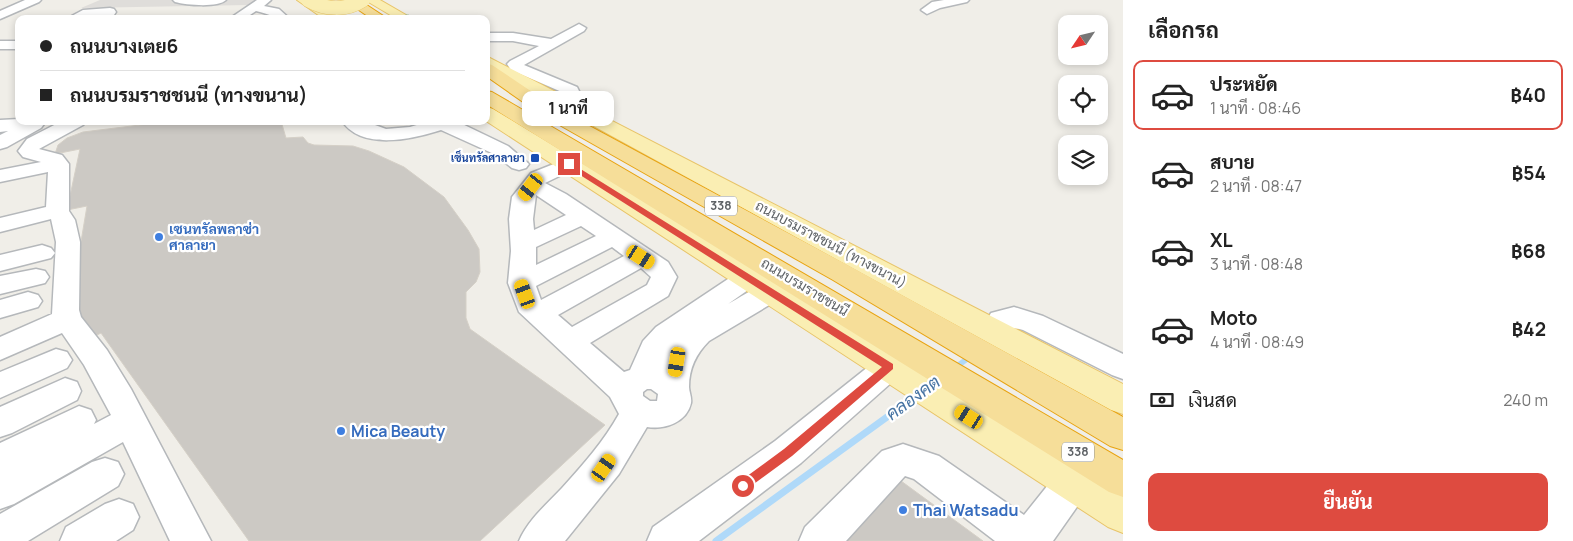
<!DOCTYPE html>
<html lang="th">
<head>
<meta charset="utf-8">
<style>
	body { margin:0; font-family:Manrope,Sarabun,sans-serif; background:#f6f6f6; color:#222; height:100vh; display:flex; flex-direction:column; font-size:19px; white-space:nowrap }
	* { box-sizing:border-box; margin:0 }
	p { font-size:16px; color:#767676 }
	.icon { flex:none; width:28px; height:28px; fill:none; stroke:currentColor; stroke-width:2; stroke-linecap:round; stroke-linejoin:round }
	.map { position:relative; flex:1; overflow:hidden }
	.drawer { display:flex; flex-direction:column; background:#fff; width:450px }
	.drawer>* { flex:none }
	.banner { position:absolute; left:15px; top:15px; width:475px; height:110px; border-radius:10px; box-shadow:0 2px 8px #0003; display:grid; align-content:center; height:110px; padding:0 25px; background:#fff }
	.needle { width:32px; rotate:235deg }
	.buttons { position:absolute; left:1058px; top:15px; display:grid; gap:10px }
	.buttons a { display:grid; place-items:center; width:50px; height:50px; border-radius:10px; background:#fff; box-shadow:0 2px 8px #0003; font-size:25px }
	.end { position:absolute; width:22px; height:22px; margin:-11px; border:6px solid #de4b40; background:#fff; box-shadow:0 0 0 2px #fff }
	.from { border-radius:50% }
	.bubble { position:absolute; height:35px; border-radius:10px; background:#fff; box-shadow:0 2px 8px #0003; font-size:16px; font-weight:700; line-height:35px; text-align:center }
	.car { position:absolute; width:15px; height:30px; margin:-15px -8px; border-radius:6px; box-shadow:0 0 4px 1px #0007; background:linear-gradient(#f5c518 24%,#345 0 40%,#f5c518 0 76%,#345 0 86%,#f5c518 0) }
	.banner b { display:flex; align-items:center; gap:18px; height:48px; font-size:19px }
	.banner b+b { border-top:1px solid #e0e0e0 }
	.banner i { width:12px; height:12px; background:#222 }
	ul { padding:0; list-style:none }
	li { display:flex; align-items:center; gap:15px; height:70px; margin:0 10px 8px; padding:0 15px; border:2px solid transparent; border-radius:10px }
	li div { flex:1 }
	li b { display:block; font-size:19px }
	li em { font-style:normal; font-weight:700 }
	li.active { border-color:#de4b40 }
	li>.icon { width:45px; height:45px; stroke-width:1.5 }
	h2 { padding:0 25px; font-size:22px; line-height:60px }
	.pay { display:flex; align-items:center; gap:12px; height:55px; padding:0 25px; font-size:19px }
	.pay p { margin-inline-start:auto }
	.action { display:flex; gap:10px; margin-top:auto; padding:10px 25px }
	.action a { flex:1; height:58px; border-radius:10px; background:#de4b40; color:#fff; font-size:20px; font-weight:700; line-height:58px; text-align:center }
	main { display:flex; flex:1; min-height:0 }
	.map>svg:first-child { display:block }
</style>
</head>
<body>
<main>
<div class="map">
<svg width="1123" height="541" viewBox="0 0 1123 541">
	<rect width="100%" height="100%" fill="#f0eee8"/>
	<path fill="#dfddda" d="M 100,0 L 256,0 L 248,5 L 81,8 Z"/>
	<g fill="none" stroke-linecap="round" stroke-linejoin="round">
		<path stroke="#afd9f9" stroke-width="5.5" d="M 956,367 L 971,356"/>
		<path stroke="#afd9f9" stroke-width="7" d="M 716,541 L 916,396"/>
	</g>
	<path fill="#ccc9c4" stroke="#d5d0c7" d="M 155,121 L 281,121 L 286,138 L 303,137 L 308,143 L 314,145 L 353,146 L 369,151 L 404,167 L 444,197 L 468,230 L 479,249 L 480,272 L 476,282 L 466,292 L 466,318 L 470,329 L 605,425 L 480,541 L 249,541 L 101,333 L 95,336 L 71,301 L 87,206 L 67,210 L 80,149 L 55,154 L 58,145 L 67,138 L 83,132 L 140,125 L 155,123 Z
		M 897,478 L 983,541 L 835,541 Z"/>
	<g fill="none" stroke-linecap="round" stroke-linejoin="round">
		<defs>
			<path id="minor" d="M 25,0 L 41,0 L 39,2 L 0,19 L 0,11 Z
				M 173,0 L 226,0 C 218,8 186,5 175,2 Z
				M 257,0 L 271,0 L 264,6 L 279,9 L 290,19 C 275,19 270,14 256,11 L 244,19 L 229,19 Z
				M 944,0 L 969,0 L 967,2 L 940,8 L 927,14 L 921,10 L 932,2 Z
				M 110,8 L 114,9 L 116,12 L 114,15 L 66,19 L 83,10 Z
				M 579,24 L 586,28 L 584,31 L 524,65 L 577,87 L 579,91 L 577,95 L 571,96 L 511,70 L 507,64 L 510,61 L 539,46 L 513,41 L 486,41 L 486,33 L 513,33 L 551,39 Z
				M 0,41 L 19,41 L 19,49 L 0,49 Z
				M 19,119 L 19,121 L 42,121 L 44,124 L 41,128 L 7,147 L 0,149 L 0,135 L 8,131 L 0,132 L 0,120 Z
				M 62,121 L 86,121 L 83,125 L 39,149 L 62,155 L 69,164 L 69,211 L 75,220 L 80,242 L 79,310 L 81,317 L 107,350 L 131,389 L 211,541 L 170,541 L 123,442 L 14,504 L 0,509 L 0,443 L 79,406 L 91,410 L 96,420 L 94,424 L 111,415 L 84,365 L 62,333 L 0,360 L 0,337 L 52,314 L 56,242 L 51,219 L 0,232 L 0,218 L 46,207 L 48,172 L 0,182 L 0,170 L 41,162 L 23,157 L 18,151 L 27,139 Z
				M 342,121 L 364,121 L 386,129 L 410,127 L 430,121 L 456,121 L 508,146 L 529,164 L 526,168 L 519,170 L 512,168 L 494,154 L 441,130 C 413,139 362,151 342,121 Z
				M 569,158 L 576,160 L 579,164 L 576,168 L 545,183 L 566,194 L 668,262 L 677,277 L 668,296 L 590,343 L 624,372 L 630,370 L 643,341 L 656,327 L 740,271 L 749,269 L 758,271 L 762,277 L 758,283 L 728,304 C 745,295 761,281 781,286 L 785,292 L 781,298 L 709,341 C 696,354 689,368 689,387 C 689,392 692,397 691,403 C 687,422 665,430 647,427 L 619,474 L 565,541 L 519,541 C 528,520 546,505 562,488 C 583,465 604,441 619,414 L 610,397 L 519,312 L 508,283 L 511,251 L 509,219 L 512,197 L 531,173 ZM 536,195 L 566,215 L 534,230 L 533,219 ZM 581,226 L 596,236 L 536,265 L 536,247 ZM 612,247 L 624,256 L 541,300 L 536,286 ZM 641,268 L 651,277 L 647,285 L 572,327 L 558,315 ZM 647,389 L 651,389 L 658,394 L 657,401 L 650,401 L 643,396 L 643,392 Z
				M 42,245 L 51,248 L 55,253 L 51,258 L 0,271 L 0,255 Z
				M 36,269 L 45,271 L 49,277 L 45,283 L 0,294 L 0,276 Z
				M 28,292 L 38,295 L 42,301 L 38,307 L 0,318 L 0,300 Z
				M 1014,307 L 1043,316 L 1123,354 L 1123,379 L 1112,375 L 1023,330 C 1011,326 1002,330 991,327 L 987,320 L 991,313 Z
				M 56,349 L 67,352 L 72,360 L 67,368 L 0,398 L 0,372 Z
				M 889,355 L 900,359 L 905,367 L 900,375 L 801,463 L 699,541 L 647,541 L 653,527 L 775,441 L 878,359 Z
				M 65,378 L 77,382 L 81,391 L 77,400 L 12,433 L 0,437 L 0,407 Z
				M 903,444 L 939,456 L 1024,515 L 1060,470 L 1073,465 L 1086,470 L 1092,482 L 1086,494 L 1053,541 L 995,541 L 914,479 L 905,476 L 846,541 L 799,541 L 805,527 L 882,451 Z
				M 105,458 L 118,462 L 124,474 L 118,486 L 28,541 L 0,541 L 0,514 L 92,462 Z
				M 119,499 L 133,504 L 139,517 L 133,530 L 116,541 L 60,541 L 66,527 L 105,504 Z"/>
			<path id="major" d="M 297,0 L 311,0 L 339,19 L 324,19 Z
				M 365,0 L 380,0 L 413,19 L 397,19 Z
				M 486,56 L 1123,384 L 1123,414 L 1111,410 L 486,67 Z
				M 486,107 L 493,109 L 1123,492 L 1123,533 L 1108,527 L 486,121 Z"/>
			<path id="highway" d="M 344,0 L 359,0 L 388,19 L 372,19 Z
				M 486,63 L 492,65 L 556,108 L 853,268 L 1123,417 L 1123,450 L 1110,446 L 833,280 L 526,106 L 523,102 L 486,76 Z
				M 486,91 L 492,92 L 1123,460 L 1123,497 L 1109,492 L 486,104 Z"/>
		</defs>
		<use href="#minor" stroke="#b5b8bb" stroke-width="3"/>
		<use href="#major" stroke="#e8c469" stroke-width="2"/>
		<use href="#highway" stroke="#e8a310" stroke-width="2"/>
		<use href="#minor" fill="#fff" fill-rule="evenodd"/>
		<use href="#major" fill="#faeeb3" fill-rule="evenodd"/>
		<use href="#highway" fill="#f6de99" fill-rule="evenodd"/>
		<defs>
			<path id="major-bridge" d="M 308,0 C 325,10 346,11 363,0"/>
		</defs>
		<use href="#major-bridge" stroke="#e8c469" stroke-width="15" stroke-linecap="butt"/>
		<path stroke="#a0c6ab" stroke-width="2" stroke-dasharray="2.5 1" stroke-linecap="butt" d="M 388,19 L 409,15"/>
		<use href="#major-bridge" stroke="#faeeb3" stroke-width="14"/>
	</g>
	<path fill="#de4b40" d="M 566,163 L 571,163 L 893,364 L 893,369 L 792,456 L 747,489 L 743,491 L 739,489 L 737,486 L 739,482 L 784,449 L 882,367 L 566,166 Z"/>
	<rect fill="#1a4fb4" stroke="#fff" stroke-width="2" x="530" y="153" width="10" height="10" rx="2.5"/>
	<g fill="#3f7fe0" stroke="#fff" stroke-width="2">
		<circle cx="159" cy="237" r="5"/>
		<circle cx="341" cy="431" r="5"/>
		<circle cx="903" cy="510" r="5"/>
	</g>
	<g text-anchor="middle" stroke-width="4.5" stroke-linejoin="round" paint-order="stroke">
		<g font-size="11" font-weight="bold" fill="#164399" stroke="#fff" text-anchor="end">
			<text x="525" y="162">เซ็นทรัลศาลายา</text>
		</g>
		<g fill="#fff" stroke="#8f9295" stroke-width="1">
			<rect x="705" y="196.5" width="32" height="19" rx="4"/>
			<rect x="1062" y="442.5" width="32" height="19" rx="4"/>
		</g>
		<g font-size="12" font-weight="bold" fill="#5f6367">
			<text x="721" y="210">338</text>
			<text x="1078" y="456">338</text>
		</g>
		<g font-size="14" font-weight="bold" fill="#366cbe" stroke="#fff" text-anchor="start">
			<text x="169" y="234">เซนทรัลพลาซ่า<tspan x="169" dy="16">ศาลายา</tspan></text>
		</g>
		<g font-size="14" fill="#5f6367" stroke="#fff">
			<text transform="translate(831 244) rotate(28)" y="5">ถนนบรมราชชนนี (ทางขนาน)</text>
			<text transform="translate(805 287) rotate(31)" y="5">ถนนบรมราชชนนี</text>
		</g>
		<g font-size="16" font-weight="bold" fill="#366cbe" stroke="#fff" text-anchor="start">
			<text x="351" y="437">Mica Beauty</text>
			<text x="913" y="516">Thai Watsadu</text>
		</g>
		<g font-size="18" font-style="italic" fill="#4774a3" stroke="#fff">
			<text transform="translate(913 398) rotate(-36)" y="6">คลองคต</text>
		</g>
	</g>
</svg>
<div class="buttons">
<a><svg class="needle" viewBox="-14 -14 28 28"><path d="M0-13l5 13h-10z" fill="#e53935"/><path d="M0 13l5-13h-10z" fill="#767676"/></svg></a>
<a><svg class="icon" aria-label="locate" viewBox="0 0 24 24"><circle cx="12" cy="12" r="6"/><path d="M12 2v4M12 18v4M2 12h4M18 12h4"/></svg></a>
<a><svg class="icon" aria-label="layers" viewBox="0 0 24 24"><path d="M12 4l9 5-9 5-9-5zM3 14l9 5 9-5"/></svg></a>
</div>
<i class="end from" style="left:743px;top:486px"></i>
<i class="end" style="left:569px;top:164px"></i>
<div class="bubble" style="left:522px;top:91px;width:92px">1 นาที</div>
<i class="car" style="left:531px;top:187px;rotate:217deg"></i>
<i class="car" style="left:641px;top:257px;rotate:122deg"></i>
<i class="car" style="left:525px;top:294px;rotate:340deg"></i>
<i class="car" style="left:677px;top:362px;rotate:189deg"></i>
<i class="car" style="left:969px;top:417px;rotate:302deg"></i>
<i class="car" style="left:604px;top:468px;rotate:35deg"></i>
<div class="banner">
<b><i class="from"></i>ถนนบางเตย6</b>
<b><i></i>ถนนบรมราชชนนี (ทางขนาน)</b>
</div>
</div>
<section class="drawer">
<h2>เลือกรถ</h2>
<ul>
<li class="active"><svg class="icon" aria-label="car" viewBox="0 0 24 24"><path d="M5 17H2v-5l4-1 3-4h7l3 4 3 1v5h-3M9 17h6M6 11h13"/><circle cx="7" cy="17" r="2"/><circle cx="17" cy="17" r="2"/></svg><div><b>ประหยัด</b><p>1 นาที · 08:46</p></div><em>฿40</em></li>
<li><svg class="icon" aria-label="car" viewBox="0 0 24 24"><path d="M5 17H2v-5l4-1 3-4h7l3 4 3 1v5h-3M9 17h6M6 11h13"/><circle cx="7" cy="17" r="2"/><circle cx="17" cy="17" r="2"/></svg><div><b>สบาย</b><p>2 นาที · 08:47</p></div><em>฿54</em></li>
<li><svg class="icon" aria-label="car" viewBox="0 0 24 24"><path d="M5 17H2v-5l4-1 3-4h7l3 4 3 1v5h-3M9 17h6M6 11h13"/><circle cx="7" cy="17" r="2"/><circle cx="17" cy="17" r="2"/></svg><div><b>XL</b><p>3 นาที · 08:48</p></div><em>฿68</em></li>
<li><svg class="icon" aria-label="car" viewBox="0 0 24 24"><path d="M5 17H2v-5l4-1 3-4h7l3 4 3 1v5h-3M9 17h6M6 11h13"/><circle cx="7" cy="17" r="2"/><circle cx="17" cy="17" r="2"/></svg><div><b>Moto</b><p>4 นาที · 08:49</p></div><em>฿42</em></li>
</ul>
<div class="pay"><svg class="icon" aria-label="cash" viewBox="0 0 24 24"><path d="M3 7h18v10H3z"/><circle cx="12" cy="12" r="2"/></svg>เงินสด<p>240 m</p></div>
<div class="action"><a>ยืนยัน</a></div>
</section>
</main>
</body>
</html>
